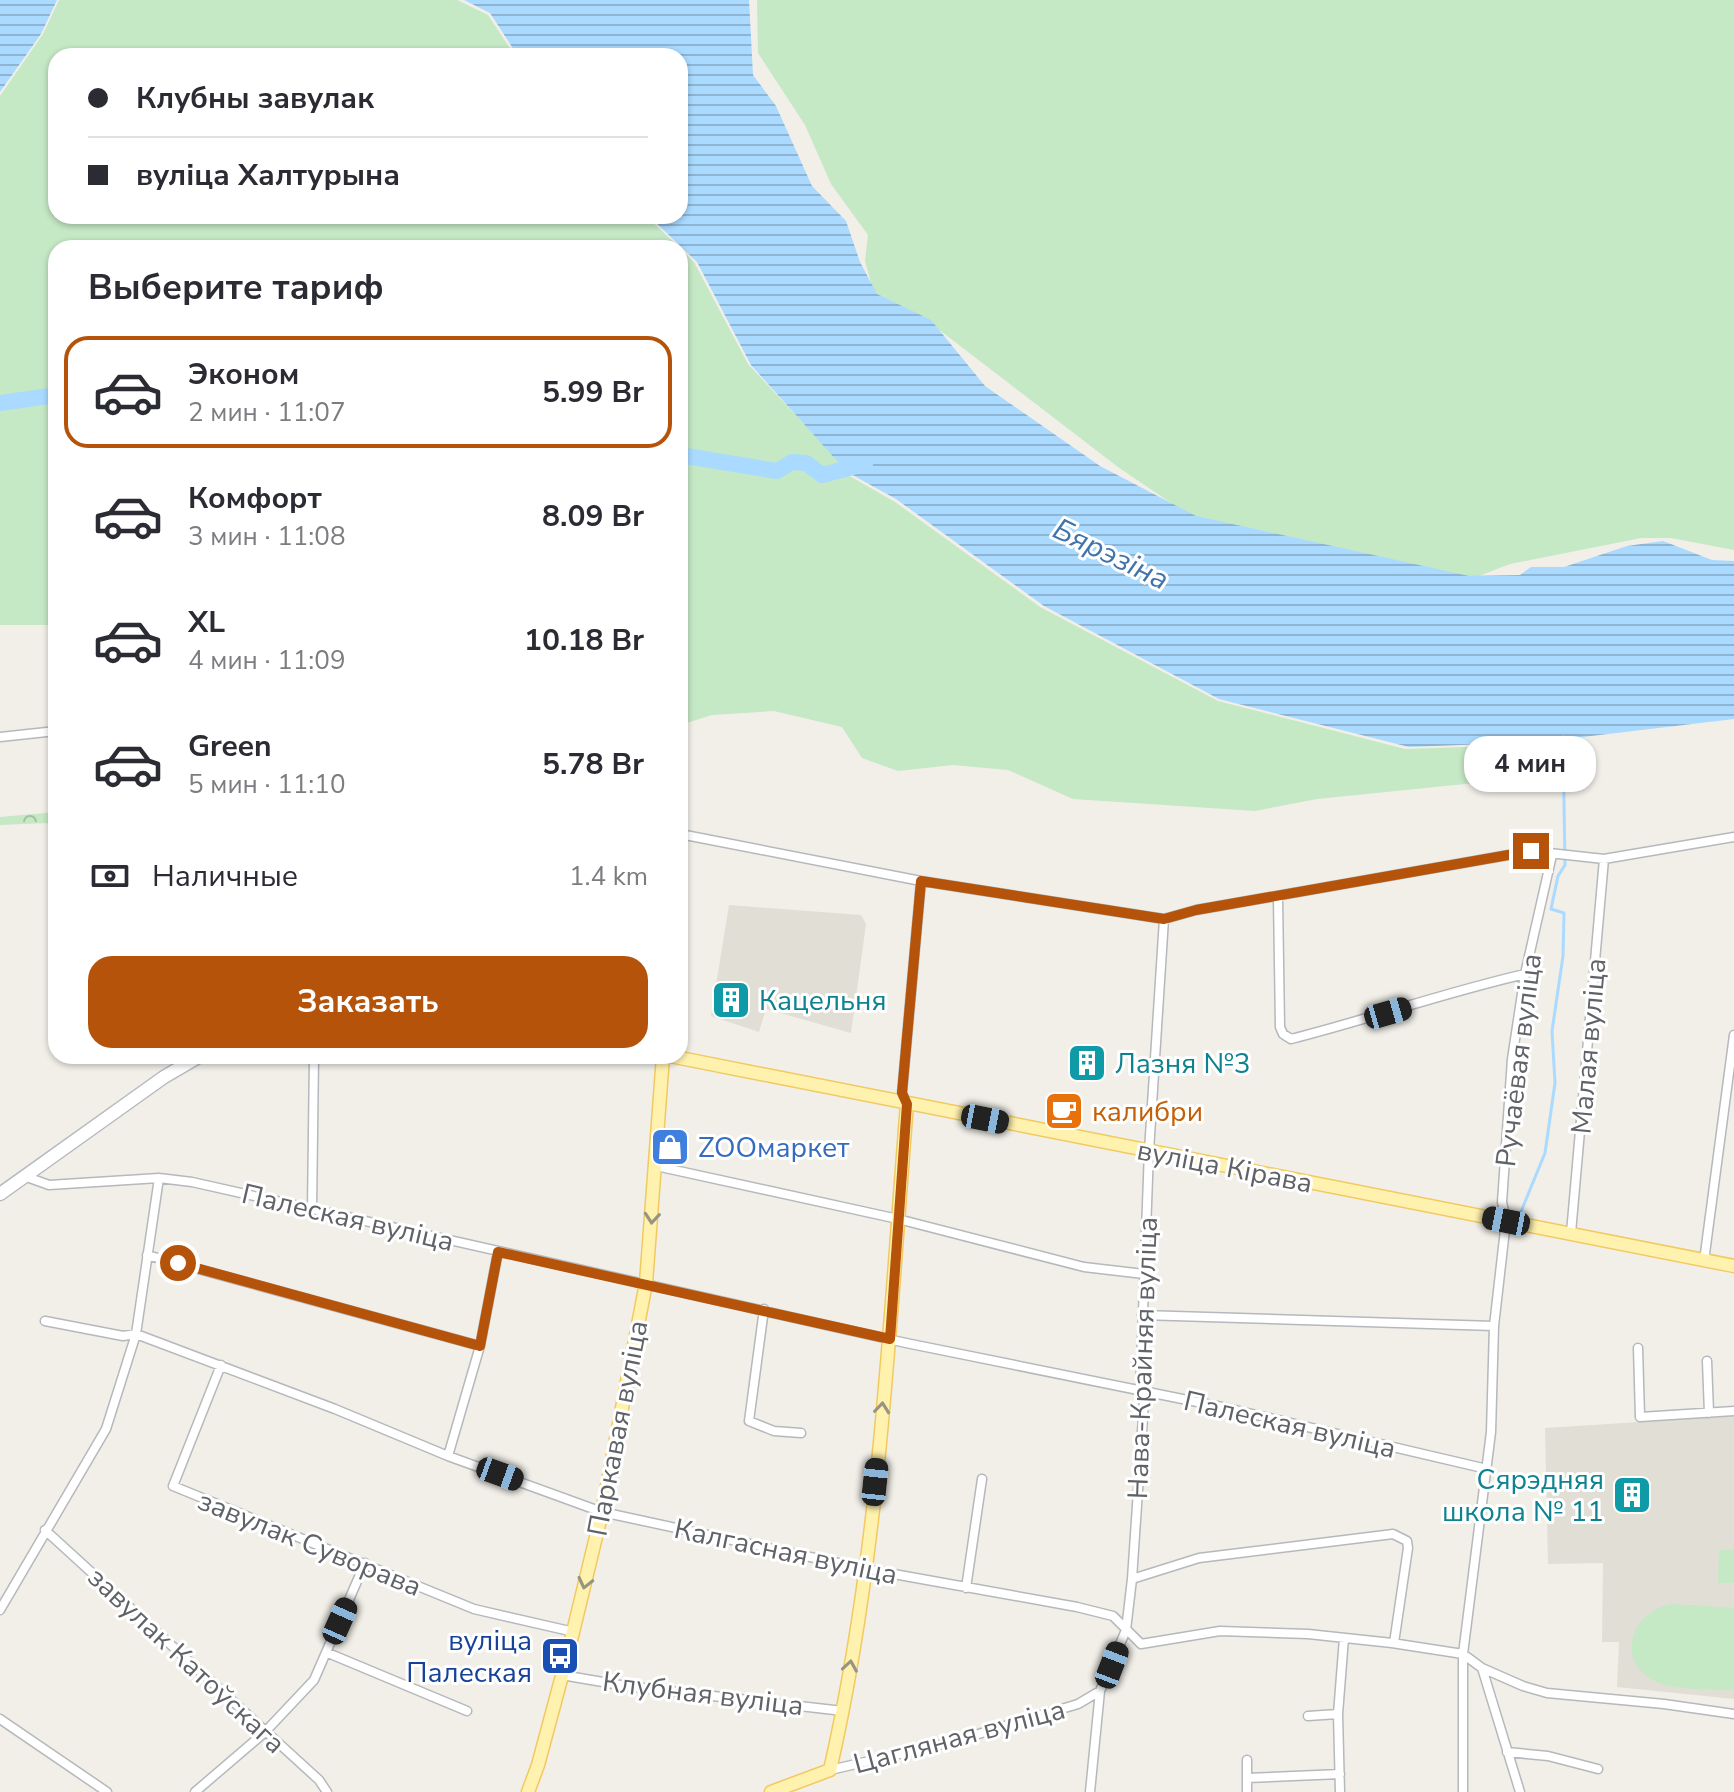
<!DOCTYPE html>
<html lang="ru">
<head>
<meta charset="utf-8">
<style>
	body { margin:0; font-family:"Nunito Sans",sans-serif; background:#f2f2f3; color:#2b2b33; height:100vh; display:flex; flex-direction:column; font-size:30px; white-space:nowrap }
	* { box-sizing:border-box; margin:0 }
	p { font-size:26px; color:#7c7c81 }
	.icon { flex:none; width:44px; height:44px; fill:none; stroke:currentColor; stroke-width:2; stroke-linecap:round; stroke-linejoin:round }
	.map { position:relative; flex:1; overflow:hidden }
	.side { position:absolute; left:48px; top:240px; width:640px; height:824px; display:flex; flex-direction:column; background:#fff; border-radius:24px; box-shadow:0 2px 6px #0004 }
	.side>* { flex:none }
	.guide { position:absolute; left:48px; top:48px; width:640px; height:176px; border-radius:24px; box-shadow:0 2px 6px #0004; display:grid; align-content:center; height:176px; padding:0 40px; background:#fff }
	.end { position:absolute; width:36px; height:36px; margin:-18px; border:10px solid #b45309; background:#fff; box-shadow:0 0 0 4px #fff }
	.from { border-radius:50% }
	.bubble { position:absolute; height:56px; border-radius:24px; background:#fff; box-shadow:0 2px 6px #0004; font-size:26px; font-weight:700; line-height:56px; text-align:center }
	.car { position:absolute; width:24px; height:48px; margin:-24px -12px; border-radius:10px; box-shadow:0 0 6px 2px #0007; background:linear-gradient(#222 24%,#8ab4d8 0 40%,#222 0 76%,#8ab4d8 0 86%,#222 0) }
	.guide b { display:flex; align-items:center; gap:28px; height:76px; font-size:30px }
	.guide b+b { border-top:2px solid #e1e1e2 }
	.guide i { width:20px; height:20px; background:#2b2b33 }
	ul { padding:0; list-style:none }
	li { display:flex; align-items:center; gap:24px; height:112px; margin:0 16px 12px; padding:0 24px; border:4px solid transparent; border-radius:24px }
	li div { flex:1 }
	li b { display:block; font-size:30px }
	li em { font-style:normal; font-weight:700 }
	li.active { border-color:#b45309 }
	li>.icon { width:72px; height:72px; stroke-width:1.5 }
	h2 { padding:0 40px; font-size:36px; line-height:96px }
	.pay { display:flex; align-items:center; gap:20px; height:88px; padding:0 40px; font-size:30px }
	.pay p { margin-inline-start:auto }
	.primary-button { display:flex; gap:16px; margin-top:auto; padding:16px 40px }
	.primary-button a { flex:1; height:92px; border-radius:24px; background:#b45309; color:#fff; font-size:32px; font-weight:700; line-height:92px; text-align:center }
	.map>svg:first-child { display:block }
</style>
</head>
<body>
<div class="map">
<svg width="1734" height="1792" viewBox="0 0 1734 1792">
	<defs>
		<pattern id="forest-crowns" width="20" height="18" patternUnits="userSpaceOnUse" patternTransform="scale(2)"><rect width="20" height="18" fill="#c5e8c5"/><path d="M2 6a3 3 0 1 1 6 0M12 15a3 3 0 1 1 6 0" fill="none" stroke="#a3c0a4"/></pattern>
		<pattern id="water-rules" width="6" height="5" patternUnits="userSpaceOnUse" patternTransform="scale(2)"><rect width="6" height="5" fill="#aadaff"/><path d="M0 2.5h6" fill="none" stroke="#8eb4d2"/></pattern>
	</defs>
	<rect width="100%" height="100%" fill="#f1efe8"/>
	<path fill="#e1ded6" d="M 729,905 L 861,915 L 866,924 L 851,1033 L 766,1009 L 759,1032 L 711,1016 Z
		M 1734,1416 L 1734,1699 L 1617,1687 L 1619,1642 L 1602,1642 L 1603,1563 L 1548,1564 L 1545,1428 Z"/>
	<path fill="#c5e8c5" d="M 59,0 L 457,0 L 488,15 L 515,56 L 56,56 L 56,216 L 646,216 L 680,248 L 56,248 L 56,625 L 0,625 L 0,96 L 43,34 Z
		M 757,0 L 1734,0 L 1734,550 L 1671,538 L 1641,538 L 1510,564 L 1471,579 L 1196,520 L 1118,467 L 929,322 L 875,297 L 865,261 L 868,235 L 831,184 L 805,125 L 758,53 Z
		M 680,248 L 694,262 L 748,364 L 834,456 L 846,474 L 895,502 L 1040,607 L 1218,701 L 1405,749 L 1523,745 L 1524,778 L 1317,799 L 1255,811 L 1073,799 L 1008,770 L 953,765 L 898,771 L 862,758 L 842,727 L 774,711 L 712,715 L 680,725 Z
		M 1719,1550 L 1734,1550 L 1734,1583 L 1718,1583 Z
		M 1672,1604 L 1734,1608 L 1734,1690 C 1712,1689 1672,1691 1653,1680 C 1614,1659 1633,1610 1672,1604 Z"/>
	<path fill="url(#forest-crowns)" d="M 56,812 L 56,839 L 47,823 L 0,825 L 0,817 Z"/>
	<path fill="url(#water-rules)" d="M 0,0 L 57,0 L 41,34 L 0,92 Z
		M 464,0 L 749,0 L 753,75 L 776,106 L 812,186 L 846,221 L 860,262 L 877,294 L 931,320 L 985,386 L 1100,466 L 1196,516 L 1469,576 L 1520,575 L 1531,567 L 1564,567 L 1627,546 L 1663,541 L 1712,560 L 1734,561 L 1734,719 L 1541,742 L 1409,747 L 1219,699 L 1044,606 L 896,499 L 847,472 L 751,365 L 697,262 L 649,216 L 680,216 L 680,56 L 518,56 L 490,13 Z"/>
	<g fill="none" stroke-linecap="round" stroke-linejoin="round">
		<path stroke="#aadaff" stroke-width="3" d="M 1520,1214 L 1545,1153 L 1555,1083 L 1552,1031 L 1563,956 L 1564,913 L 1551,909 L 1558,876 L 1565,865 L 1563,737"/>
		<path stroke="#aadaff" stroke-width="16" d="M 0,403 L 56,395
			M 680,455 L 777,471 L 792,462 L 806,463 L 822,475 L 865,464"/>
		<defs>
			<path id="street" d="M 0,737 L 56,731
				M 680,834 L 921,881 L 1164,919 L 1196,910 L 1531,851 L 1604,859 L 1734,837
				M 1278,898 L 1280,1027 L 1283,1034 L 1291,1039 C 1370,1019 1446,992 1525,974
				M 906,1103 L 902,1093 L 921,881
				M 656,1166 L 898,1219 L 1084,1267 L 1144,1274
				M 24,1176 L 49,1185 L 159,1178 L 192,1182 L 906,1343 L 1222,1407 L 1487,1469
				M 312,1209 L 314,1056
				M 1571,1233 L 1604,859
				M 147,1255 L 480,1346
				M 1704,1261 L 1734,1035
				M 764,1309 L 749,1421 L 774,1431 L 801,1433
				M 1142,1315 L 1494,1326
				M 45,1321 L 123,1336 L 136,1334 L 335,1409 L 448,1456 L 602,1512 L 866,1569 L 1077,1607 L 1113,1616 L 1141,1644 L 1220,1631 L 1308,1634 L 1392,1643 L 1463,1654 L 1482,1668 L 1523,1686 L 1547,1693 L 1664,1704 L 1734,1714
				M 1638,1348 L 1640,1417 L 1734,1411
				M 1707,1361 L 1709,1413
				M 221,1365 L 173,1486 L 474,1609 L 574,1632
				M 448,1456 L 480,1346 L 498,1252
				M 45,1530 L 319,1780 L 327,1792
				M 1132,1579 L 1199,1558 L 1393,1534 L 1407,1541 L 1408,1548 L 1394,1643
				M 966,1588 L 982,1479
				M 0,1610 L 106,1429 L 136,1334 L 159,1178
				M 328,1653 L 467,1711
				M 1482,1668 L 1520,1792
				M 562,1675 L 626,1686 L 843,1711
				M 1308,1716 L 1338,1714
				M 0,1719 L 107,1792
				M 1507,1752 L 1548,1756 L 1598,1769
				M 1247,1760 L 1247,1778 L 1340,1774
				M 830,1770 L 952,1742 L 1078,1704 L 1100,1691
				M 1247,1778 L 1247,1792
				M 195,1792 L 265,1732 L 314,1680 L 365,1563
				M 1090,1792 L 1100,1691 L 1126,1630 L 1132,1579 L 1144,1402 L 1140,1392 L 1149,1151 L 1164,919
				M 1340,1792 L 1338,1714 L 1344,1638
				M 1463,1792 L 1463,1654 L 1491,1432 L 1494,1326 L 1506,1221 L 1502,1202 L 1512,1059 L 1525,974 L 1552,855"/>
			<path id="secondary" d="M 0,1194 L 164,1077 L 200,1056"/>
			<path id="primary" d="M 670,1056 L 1734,1266
				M 528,1792 L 538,1765 L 567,1657 L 602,1512 L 646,1283 L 663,1056
				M 771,1792 L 830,1770 C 880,1552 889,1326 907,1104"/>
		</defs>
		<use href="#street" stroke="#b5b8bc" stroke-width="11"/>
		<use href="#secondary" stroke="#b6babf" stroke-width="15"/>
		<use href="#primary" stroke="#f2c960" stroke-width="15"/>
		<use href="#street" stroke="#fff" stroke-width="8"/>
		<use href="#secondary" stroke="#fff" stroke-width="12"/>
		<use href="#primary" stroke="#fff2af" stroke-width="12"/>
	</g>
	<defs><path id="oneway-chevron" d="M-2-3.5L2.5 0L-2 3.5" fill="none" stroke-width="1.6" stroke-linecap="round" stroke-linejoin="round" transform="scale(2)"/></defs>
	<g stroke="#979581">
		<use href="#oneway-chevron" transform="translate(652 1218) rotate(95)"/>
		<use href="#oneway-chevron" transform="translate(882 1408) rotate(-84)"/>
		<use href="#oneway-chevron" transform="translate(585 1583) rotate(103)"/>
		<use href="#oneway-chevron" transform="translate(850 1666) rotate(-81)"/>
	</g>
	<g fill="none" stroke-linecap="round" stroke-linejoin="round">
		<path stroke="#b45309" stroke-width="10" d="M 178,1263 L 480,1346 L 498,1252 L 890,1339 L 907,1104 L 902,1093 L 921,881 L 1164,919 L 1196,910 L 1531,851"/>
	</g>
	<defs>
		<symbol id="building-square" viewBox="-11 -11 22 22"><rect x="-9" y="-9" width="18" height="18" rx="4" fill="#0f9aa8" stroke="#fff"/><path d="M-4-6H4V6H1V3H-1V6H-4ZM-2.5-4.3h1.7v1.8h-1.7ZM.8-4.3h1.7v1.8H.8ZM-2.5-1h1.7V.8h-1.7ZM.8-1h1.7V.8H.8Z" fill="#fff"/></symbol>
		<symbol id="cafe-square" viewBox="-11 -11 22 22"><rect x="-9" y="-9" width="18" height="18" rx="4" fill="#e8710a" stroke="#fff"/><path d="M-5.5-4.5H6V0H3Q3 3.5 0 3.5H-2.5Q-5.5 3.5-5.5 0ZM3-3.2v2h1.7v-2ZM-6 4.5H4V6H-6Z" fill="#fff"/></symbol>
		<symbol id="shop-square" viewBox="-11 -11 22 22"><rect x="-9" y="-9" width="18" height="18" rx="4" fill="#3f7fe0" stroke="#fff"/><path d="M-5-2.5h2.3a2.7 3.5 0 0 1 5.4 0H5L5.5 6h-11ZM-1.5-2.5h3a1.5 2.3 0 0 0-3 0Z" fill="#fff"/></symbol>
		<symbol id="bus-square" viewBox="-11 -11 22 22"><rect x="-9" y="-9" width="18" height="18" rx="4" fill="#1a4fb4" stroke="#fff"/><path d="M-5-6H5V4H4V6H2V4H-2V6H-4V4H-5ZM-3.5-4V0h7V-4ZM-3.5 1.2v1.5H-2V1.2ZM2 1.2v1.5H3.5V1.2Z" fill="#fff"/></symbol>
	</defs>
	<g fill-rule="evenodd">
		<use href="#building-square" x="709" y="978" width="44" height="44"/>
		<use href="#building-square" x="1065" y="1041" width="44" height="44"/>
		<use href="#cafe-square" x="1042" y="1089" width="44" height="44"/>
		<use href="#shop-square" x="648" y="1125" width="44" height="44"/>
		<use href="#building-square" x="1610" y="1473" width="44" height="44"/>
		<use href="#bus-square" x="538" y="1634" width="44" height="44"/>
	</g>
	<g text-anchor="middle" stroke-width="6" stroke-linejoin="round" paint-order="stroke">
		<g font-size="28" fill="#0d838f" stroke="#fff" text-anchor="start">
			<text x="759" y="1010">Кацельня</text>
			<text x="1115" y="1073">Лазня №3</text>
			<text x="1604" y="1489" text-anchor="end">Сярэдняя<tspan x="1604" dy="32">школа № 11</tspan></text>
		</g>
		<g font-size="28" fill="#5f6368" stroke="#fff">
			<text transform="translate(1588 1046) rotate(-85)" y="10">Малая вуліца</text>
			<text transform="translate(1518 1060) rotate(-83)" y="10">Ручаёвая вуліца</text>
			<text transform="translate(1225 1166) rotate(11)" y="10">вуліца Кірава</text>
			<text transform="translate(348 1217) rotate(13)" y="10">Палеская вуліца</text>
			<text transform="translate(1142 1358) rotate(-88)" y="10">Нава-Крайняя вуліца</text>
			<text transform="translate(1290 1424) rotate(13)" y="10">Палеская вуліца</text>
			<text transform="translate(617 1428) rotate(-79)" y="10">Паркавая вуліца</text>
			<text transform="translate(310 1543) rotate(22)" y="10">завулак Суворава</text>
			<text transform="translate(786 1551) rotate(12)" y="10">Калгасная вуліца</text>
			<text transform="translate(187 1660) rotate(43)" y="10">завулак Катоўскага</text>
			<text transform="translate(703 1693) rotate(7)" y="10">Клубная вуліца</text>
			<text transform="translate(959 1736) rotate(-15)" y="10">Цагляная вуліца</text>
		</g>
		<g font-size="28" fill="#c56008" stroke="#fff" text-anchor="start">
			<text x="1092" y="1121">калибри</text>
		</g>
		<g font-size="28" fill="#366cbe" stroke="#fff" text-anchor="start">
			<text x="698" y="1157">ZOOмаркет</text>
		</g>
		<g font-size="28" fill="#164399" stroke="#fff" text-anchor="end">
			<text x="532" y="1650">вуліца<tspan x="532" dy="32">Палеская</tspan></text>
		</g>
		<g font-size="30" font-style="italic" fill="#4174aa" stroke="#fff">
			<text transform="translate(1111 554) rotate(26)" y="10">Бярэзіна</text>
		</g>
	</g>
</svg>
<i class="end from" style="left:178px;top:1263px"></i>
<i class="end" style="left:1531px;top:851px"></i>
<div class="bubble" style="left:1464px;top:736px;width:132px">4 мин</div>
<i class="car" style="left:1388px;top:1013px;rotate:74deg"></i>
<i class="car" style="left:985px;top:1119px;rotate:101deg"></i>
<i class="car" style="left:1506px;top:1221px;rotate:281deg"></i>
<i class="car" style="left:500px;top:1474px;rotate:110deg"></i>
<i class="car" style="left:875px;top:1482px;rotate:6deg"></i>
<i class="car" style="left:340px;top:1621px;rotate:24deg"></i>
<i class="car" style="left:1112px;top:1665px;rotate:21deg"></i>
<div class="guide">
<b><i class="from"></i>Клубны завулак</b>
<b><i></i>вуліца Халтурына</b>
</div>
<section class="side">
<h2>Выберите тариф</h2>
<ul>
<li class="active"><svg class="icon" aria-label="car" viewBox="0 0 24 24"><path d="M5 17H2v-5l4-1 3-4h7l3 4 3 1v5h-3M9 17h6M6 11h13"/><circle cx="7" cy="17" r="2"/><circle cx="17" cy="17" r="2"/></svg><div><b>Эконом</b><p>2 мин · 11:07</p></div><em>5.99 Br</em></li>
<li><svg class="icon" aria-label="car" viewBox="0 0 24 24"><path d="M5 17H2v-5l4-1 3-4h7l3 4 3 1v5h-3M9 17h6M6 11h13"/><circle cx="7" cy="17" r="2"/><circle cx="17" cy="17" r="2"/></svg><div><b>Комфорт</b><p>3 мин · 11:08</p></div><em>8.09 Br</em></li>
<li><svg class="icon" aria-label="car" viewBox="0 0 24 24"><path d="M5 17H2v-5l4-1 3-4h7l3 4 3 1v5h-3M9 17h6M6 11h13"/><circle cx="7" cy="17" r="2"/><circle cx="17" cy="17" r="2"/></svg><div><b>XL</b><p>4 мин · 11:09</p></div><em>10.18 Br</em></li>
<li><svg class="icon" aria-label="car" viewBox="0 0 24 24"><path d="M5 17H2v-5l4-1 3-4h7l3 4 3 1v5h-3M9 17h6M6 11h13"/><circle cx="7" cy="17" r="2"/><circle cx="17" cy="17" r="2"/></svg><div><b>Green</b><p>5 мин · 11:10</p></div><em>5.78 Br</em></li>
</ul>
<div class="pay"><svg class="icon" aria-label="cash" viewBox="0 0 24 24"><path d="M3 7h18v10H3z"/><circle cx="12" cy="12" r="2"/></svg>Наличные<p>1.4 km</p></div>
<div class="primary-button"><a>Заказать</a></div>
</section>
</div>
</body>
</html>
